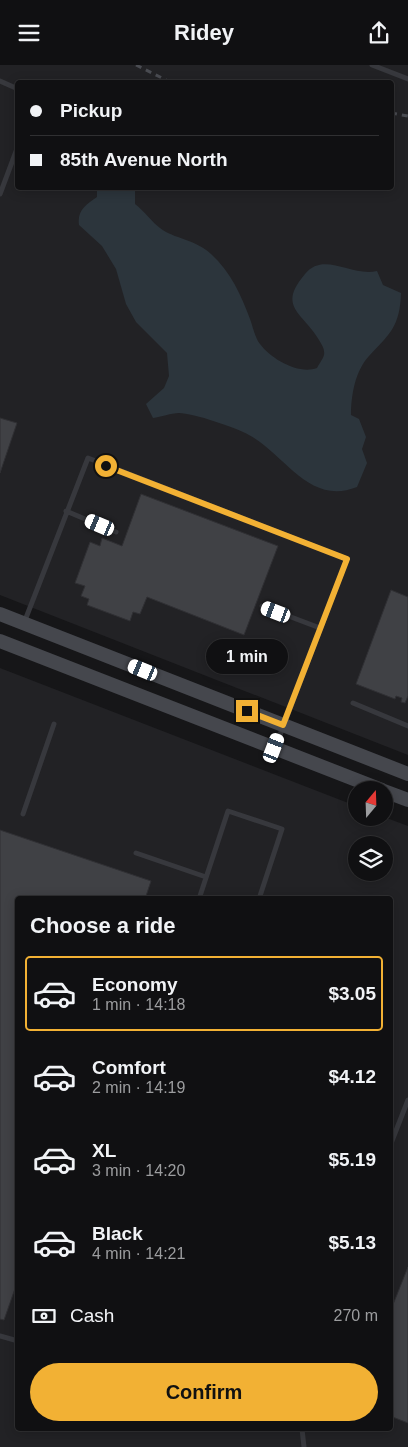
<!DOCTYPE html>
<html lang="en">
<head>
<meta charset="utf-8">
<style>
	body { margin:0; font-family:Arial,sans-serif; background:#19191b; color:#f1f3f6; height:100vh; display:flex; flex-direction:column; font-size:19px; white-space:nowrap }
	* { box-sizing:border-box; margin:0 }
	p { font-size:16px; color:#9c9d9f }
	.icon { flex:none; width:28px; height:28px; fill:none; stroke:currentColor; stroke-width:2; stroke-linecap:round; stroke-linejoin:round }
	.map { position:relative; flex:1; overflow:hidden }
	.drawer { position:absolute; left:15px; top:831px; width:378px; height:535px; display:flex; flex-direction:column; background:#101012; border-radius:5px; box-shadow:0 2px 12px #0003,0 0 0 1px #303032 }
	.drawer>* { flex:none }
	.top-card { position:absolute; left:15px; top:15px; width:379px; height:110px; border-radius:5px; box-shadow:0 2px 12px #0003,0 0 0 1px #303032; display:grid; align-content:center; height:110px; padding:0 15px; background:#101012 }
	.needle { width:32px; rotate:19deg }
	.buttons { position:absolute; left:348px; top:716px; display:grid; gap:10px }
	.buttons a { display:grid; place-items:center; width:45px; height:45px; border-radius:50%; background:#101012; box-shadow:0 2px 12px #0003,0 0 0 1px #303032; font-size:25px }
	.end { position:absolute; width:22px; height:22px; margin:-11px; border:6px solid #f2b134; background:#111; box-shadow:0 0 0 2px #111 }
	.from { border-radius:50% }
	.bubble { position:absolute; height:35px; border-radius:18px; background:#101012; box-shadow:0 2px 12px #0003,0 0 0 1px #303032; font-size:16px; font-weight:800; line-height:35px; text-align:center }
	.car { position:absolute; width:15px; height:30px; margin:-15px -8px; border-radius:6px; box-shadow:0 0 4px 1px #0007; background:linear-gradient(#fff 24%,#345 0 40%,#fff 0 76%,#345 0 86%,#fff 0) }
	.top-card b { display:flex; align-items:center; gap:18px; height:48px; font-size:19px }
	.top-card b+b { border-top:1px solid #303032 }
	.top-card i { width:12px; height:12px; background:#f1f3f6 }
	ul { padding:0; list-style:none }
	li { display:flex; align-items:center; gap:15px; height:75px; margin:0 10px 8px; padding:0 5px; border:2px solid transparent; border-radius:5px }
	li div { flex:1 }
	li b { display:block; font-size:19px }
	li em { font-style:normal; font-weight:800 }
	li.active { border-color:#f2b134 }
	li>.icon { width:45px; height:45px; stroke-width:1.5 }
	h2 { padding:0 15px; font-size:22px; line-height:60px }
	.pay { display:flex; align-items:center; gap:12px; height:55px; padding:0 15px; font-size:19px }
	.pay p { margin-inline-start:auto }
	.cta { display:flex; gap:10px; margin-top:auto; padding:10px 15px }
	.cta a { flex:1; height:58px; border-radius:30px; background:#f2b134; color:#111; font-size:20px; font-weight:800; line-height:58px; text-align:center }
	header { display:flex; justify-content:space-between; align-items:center; height:65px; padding:0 15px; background:#101012; font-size:22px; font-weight:800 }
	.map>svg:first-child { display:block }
</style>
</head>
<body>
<header><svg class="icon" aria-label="menu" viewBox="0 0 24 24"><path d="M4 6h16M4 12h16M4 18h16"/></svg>Ridey<svg class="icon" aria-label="share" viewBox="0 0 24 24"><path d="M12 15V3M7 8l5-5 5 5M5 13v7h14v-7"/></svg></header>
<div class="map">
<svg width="408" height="1382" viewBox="0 0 408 1382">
	<rect width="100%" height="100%" fill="#161618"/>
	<path fill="#222225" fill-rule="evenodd" d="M 0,0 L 408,0 L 408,690 L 0,530 ZM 18,18 L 391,18 L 391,122 L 18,122 Z
		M 0,603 L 356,741 L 356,752 L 384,752 L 408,761 L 408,1382 L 0,1382 ZM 356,780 L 384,780 L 384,808 L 356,808 ZM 18,834 L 390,834 L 390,1364 L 18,1364 Z"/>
	<path fill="#2c353c" d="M 97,123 L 135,123 L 135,139 C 144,146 153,158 160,163 C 174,174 195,174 211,189 C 231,207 241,230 250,254 C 253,262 255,273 260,279 C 271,294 299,310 317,303 C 319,299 323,294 324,290 C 325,284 322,280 319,275 C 302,247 277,242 305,209 C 324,186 351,212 377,206 L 383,220 L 401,228 C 400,261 390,269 369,291 C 355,306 351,331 351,350 L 359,354 L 366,372 L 362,384 L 367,398 L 357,422 C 309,441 286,390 249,370 C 237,363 193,348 179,348 C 171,348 161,352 153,353 L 146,339 L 164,323 L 169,311 L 167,288 L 136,257 L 126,239 L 116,204 L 102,181 L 79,160 C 77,145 86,140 97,132 Z"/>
	<path fill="#404145" stroke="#303034" d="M 0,353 L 17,358 L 0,408 Z
		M 141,429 L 278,481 L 244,570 L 147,532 L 140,549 L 133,547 L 130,556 L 87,540 L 89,534 L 81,531 L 85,521 L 75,518 L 90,477 L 100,481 L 102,473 L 122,481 Z
		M 391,525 L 408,532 L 408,631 L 405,638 L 401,637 L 402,633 L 396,631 L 395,634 L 356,619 Z
		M 0,765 L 151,816 L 145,834 L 18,834 L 18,1215 L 4,1255 L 0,1254 Z
		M 408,1202 L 408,1358 L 390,1351 L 390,1325 L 392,1319 L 390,1318 L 390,1247 Z"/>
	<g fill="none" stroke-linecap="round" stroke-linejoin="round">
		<path stroke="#37383d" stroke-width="5" d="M 372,0 L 408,14
			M 0,16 L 18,24
			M 0,129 L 18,81
			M 66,446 L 116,467
			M 262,541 L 320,563
			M 24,558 L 88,393 L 347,494 L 275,683
			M 353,638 L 408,661
			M 23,749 L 54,659
			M 136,788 L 206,812
			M 199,834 L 228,746 L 282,764 L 259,834
			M 390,1081 L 408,1035
			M 0,1271 L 18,1276
			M 302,1364 L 304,1382"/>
		<path stroke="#45474d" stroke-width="14" d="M 0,549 L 408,709
			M 0,576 L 382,725
			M 384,726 L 408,735"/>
		<path stroke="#4a4c52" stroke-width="3" stroke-dasharray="6 5" stroke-linecap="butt" d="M 136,0 L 172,18
			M 391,48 L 408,51"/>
	</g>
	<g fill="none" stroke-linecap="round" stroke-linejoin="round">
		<path stroke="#f2b134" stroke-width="6" d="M 106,401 L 347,494 L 283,660 L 247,646"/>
	</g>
</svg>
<div class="buttons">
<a><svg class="needle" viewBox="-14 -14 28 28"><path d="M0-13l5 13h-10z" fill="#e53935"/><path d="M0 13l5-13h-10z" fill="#9c9d9f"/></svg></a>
<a><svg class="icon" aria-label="layers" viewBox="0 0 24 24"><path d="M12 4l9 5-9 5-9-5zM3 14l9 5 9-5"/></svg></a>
</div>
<i class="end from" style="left:106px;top:401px"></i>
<i class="end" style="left:247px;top:646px"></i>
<div class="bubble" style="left:206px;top:574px;width:82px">1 min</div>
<i class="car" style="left:100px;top:460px;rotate:293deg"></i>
<i class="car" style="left:276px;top:547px;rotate:291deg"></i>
<i class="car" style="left:143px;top:605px;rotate:292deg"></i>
<i class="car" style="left:274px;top:683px;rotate:21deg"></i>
<div class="top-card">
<b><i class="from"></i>Pickup</b>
<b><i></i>85th Avenue North</b>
</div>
<section class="drawer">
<h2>Choose a ride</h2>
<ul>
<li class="active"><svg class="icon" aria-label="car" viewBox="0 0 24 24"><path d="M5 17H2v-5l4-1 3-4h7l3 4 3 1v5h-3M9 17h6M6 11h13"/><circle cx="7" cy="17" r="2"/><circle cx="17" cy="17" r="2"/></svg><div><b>Economy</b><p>1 min · 14:18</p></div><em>$3.05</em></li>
<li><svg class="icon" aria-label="car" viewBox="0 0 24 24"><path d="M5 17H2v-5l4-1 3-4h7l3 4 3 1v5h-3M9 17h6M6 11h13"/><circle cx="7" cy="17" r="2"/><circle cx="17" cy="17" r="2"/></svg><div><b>Comfort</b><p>2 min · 14:19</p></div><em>$4.12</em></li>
<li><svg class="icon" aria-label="car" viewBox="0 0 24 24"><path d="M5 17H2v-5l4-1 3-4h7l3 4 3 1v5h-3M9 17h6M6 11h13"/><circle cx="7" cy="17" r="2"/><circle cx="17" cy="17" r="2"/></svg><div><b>XL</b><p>3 min · 14:20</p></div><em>$5.19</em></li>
<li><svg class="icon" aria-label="car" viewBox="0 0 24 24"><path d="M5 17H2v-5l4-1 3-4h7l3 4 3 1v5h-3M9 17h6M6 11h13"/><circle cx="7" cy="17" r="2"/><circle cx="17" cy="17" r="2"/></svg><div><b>Black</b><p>4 min · 14:21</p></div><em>$5.13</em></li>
</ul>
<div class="pay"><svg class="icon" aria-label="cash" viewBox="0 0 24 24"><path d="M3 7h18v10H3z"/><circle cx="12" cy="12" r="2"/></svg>Cash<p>270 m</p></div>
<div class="cta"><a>Confirm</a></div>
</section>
</div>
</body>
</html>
